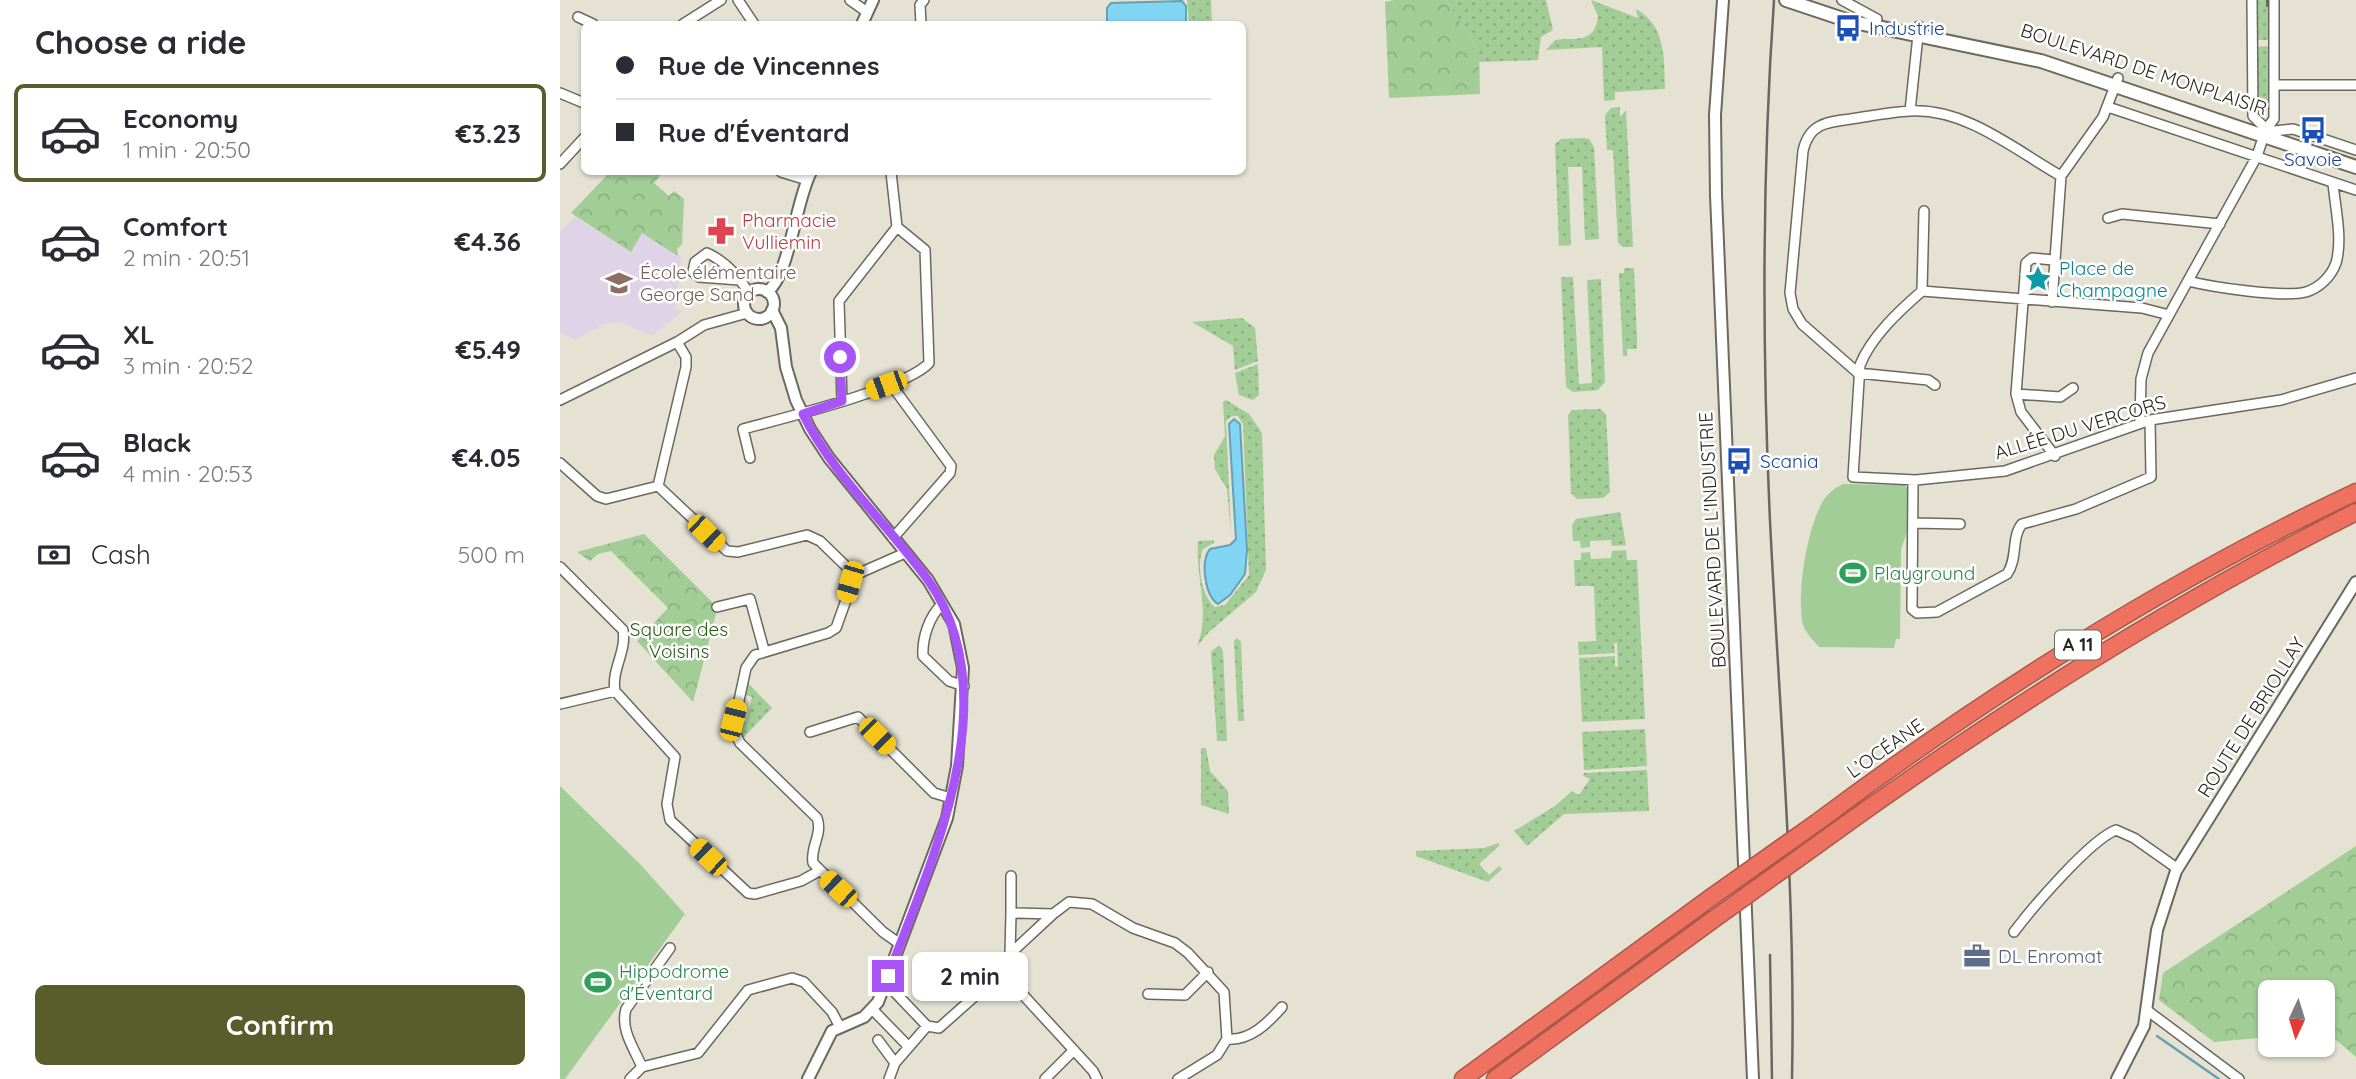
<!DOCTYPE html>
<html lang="en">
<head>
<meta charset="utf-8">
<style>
	body { margin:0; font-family:Quicksand,sans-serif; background:#f7f7f7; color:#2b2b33; height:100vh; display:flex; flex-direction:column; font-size:26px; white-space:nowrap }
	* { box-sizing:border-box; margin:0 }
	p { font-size:23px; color:#7c7c81 }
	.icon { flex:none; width:38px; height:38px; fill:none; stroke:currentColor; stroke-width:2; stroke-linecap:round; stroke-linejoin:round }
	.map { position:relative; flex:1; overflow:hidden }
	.drawer { display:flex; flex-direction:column; background:#fff; width:560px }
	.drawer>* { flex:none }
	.hud { position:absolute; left:21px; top:21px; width:665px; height:154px; border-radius:10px; box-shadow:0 2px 5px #0004; display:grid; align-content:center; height:154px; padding:0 35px; background:#fff }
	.needle { width:46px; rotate:184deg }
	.buttons { position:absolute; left:1698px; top:980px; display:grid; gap:14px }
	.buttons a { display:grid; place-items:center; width:77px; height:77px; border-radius:10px; background:#fff; box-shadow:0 2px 5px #0004; font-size:35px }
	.end { position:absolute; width:32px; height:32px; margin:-16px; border:9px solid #a855f7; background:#fff; box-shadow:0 0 0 4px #fff }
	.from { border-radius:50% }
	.bubble { position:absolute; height:49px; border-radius:10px; background:#fff; box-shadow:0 2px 5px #0004; font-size:23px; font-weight:700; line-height:49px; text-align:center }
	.car { position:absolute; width:21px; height:42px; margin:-21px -10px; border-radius:9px; box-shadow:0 0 5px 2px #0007; background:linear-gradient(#f5c518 24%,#345 0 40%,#f5c518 0 76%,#345 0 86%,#f5c518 0) }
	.hud b { display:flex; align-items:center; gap:24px; height:66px; font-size:26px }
	.hud b+b { border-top:2px solid #e1e1e2 }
	.hud i { width:18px; height:18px; background:#2b2b33 }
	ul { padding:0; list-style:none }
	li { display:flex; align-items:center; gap:21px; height:98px; margin:0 14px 10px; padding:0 21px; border:4px solid transparent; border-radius:10px }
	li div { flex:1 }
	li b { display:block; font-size:26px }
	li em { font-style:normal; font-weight:700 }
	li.active { border-color:#595d2b }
	li>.icon { width:63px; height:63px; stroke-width:1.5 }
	h2 { padding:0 35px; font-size:32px; line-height:84px }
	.pay { display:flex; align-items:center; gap:18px; height:77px; padding:0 35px; font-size:26px }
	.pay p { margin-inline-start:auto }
	.action { display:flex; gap:14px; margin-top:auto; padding:14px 35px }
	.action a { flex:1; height:80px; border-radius:10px; background:#595d2b; color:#fff; font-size:28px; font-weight:700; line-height:80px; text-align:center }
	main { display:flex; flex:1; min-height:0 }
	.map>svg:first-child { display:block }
</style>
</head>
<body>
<main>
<section class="drawer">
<h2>Choose a ride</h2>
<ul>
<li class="active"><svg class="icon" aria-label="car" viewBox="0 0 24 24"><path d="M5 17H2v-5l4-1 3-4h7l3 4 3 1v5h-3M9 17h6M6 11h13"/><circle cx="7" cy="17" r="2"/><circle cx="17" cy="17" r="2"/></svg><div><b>Economy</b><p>1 min · 20:50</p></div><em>€3.23</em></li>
<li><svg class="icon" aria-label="car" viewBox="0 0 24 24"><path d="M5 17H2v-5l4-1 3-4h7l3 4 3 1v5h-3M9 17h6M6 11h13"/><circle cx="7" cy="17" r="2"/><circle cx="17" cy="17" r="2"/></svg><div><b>Comfort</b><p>2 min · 20:51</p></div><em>€4.36</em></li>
<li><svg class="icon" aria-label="car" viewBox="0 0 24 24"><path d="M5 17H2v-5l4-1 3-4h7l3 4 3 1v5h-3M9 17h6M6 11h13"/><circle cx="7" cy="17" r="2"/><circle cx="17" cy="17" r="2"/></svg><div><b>XL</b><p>3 min · 20:52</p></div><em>€5.49</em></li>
<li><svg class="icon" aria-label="car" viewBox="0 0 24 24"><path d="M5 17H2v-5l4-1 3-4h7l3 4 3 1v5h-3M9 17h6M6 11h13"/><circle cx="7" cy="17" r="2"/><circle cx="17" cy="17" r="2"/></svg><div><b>Black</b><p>4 min · 20:53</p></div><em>€4.05</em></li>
</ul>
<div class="pay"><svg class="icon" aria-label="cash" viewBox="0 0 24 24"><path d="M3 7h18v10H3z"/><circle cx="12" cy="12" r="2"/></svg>Cash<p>500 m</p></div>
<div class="action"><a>Confirm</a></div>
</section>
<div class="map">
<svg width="1796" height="1079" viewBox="0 0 1796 1079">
	<defs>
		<pattern id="grass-dots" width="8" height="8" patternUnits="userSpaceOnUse" patternTransform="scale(1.75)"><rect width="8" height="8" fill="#a2cd96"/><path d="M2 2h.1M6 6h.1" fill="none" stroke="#8cb081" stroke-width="1.8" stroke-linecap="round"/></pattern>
		<pattern id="forest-crowns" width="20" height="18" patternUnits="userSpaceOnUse" patternTransform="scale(1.75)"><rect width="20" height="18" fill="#a2cd96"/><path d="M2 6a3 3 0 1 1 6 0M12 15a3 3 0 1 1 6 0" fill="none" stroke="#8cb081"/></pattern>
	</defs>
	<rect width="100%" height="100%" fill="#e5e2d3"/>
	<path fill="#ded3e7" d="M 15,217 L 71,252 L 82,233 L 121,257 L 116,308 L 122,312 L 91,336 L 62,322 L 42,325 L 15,340 L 0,332 L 0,232 Z"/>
	<path fill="url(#grass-dots)" d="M 627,0 L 651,0 L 652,24 L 629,24 Z
		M 886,0 L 986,0 L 993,30 L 981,37 L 978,60 L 919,62 L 919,51 Z
		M 1031,0 L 1078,18 L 1076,9 C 1106,26 1104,58 1105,89 L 1055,92 L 1055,100 L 1044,101 L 1042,47 L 986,50 L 995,40 C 1015,37 1035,45 1038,16 Z
		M 1696,0 L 1709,0 L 1710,40 L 1697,40 Z
		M 1710,46 L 1710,107 L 1697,107 L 1697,47 Z
		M 1060,107 L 1060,117 L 1066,110 L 1073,247 L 1063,247 L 1058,243 L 1053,150 L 1047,150 L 1045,115 L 1051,108 Z
		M 1023,138 L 1029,139 L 1034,147 L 1039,239 L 1025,240 L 1022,167 L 1008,167 L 1011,245 L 999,246 L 995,144 L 1001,139 Z
		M 1064,268 L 1074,268 L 1077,339 L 1077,349 L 1067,349 L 1067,356 L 1063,356 L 1059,273 L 1064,273 Z
		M 1001,277 L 1013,277 L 1019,384 L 1032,383 L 1027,280 L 1041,279 L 1045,382 L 1038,390 L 1013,392 L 1006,387 Z
		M 682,318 L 695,328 L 698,361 L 675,370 L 673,346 L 632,322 Z
		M 698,364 L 699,395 L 693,400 L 679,395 L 675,373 Z
		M 666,400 L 689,414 L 702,433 L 706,570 L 696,592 L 649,632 L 637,646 C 651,613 635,576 638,541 L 654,540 L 654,543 L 643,549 C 636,565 642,597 655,607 L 665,605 L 689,575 L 683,424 L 678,416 L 672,416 L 666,421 L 671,534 L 667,489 L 655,469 L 654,455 L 665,436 L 663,402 Z
		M 1040,409 L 1046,414 L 1050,492 L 1043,498 L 1017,499 L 1011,493 L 1008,415 L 1012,410 Z
		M 1060,512 L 1066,545 L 1052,546 L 1051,540 L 1030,541 L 1030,547 L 1021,548 L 1020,541 L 1013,541 L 1012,525 L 1016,519 Z
		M 1066,550 L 1067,560 L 1077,560 L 1085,719 L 1022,722 L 1019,658 L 1055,656 L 1055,666 L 1058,667 L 1057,643 L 1054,643 L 1055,653 L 1019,655 L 1018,642 L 1036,641 L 1034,586 L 1015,586 L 1014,560 L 1021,560 L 1021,553 L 1030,552 L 1031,559 L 1051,558 L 1052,551 Z
		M 677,638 L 681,642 L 684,721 L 678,721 L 674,641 Z
		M 659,645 L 663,651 L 667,741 L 657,741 L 651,652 Z
		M 188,683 L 212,708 L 183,738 L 178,729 L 179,721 L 186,722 L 192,697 L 185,695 Z
		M 1085,729 L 1087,766 L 1024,770 L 1022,732 Z
		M 641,748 L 646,748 L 650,771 L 668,791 L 669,814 L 641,805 Z
		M 1087,770 L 1089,811 L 1004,814 L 967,846 L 954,831 L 995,806 L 1012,791 L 1019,795 L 1030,779 L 1023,776 L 1024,773 Z
		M 938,843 L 940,845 L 919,864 L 929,875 L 939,866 L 942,869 L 928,882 L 856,856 L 856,851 L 924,848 Z"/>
	<path fill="url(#forest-crowns)" d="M 834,0 L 886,0 L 919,51 L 920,94 L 829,98 L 825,2 Z
		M 50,172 L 103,172 L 94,183 L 109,196 L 114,191 L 124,199 L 122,244 L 117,249 L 118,256 L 82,233 L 71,252 L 11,213 Z
		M 84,534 L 154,604 L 156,614 L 133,702 L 77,641 L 108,608 L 51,551 L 38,554 L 30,561 L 17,552 Z
		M 1796,846 L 1796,1057 L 1767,1032 L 1762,1032 L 1762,992 L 1710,992 L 1710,1037 L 1654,1042 L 1599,1000 L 1603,973 Z"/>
	<path fill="#a2cd96" d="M 1283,484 L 1344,485 L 1348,489 L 1347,532 L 1341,549 L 1340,639 L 1336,639 L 1334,648 L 1259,647 C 1253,640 1246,633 1243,625 C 1236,595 1247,528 1263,501 C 1268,493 1275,488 1283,484 Z
		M 0,786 L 80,864 L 125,914 L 5,1079 L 0,1079 Z"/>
	<path fill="#81d4f2" stroke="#66a0b3" stroke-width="2" d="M 622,1 L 626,6 L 626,24 L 547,24 L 547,8 L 551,3 Z
		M 674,419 L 680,424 L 687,550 L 685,574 L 670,595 L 658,604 C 645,596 640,561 650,549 L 670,545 L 676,539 L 669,424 Z"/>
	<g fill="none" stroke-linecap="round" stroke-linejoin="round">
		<path stroke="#66a0b3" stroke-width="2.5" d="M 1597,1036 L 1659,1079"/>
		<defs>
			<path id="minor" d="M 178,0 L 194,24
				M 290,0 L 307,12
				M 1282,0 L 1317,19
				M 1692,0 L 1693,116 L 1706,129
				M 18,17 L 33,24
				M 123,24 L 161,0
				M 361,24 L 360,5 L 364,0
				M 1715,85 L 1796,85
				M 0,93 L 24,103
				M 1548,107 L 1796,190
				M 1350,111 L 1359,26
				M 1714,131 L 1733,129 L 1796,150
				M 0,164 L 24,138
				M 221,172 L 247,180
				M 1548,218 L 1562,214 L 1660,224
				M 1493,260 L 1472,258 L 1466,263 L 1456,394 L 1461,412 L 1495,456
				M 180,280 L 139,277 L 133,272 L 135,262 L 147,253 C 165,261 179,277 189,293
				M 1628,281 C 1652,287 1723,298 1746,292 C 1759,288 1771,277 1776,263 C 1783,239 1775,207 1773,183
				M 1362,291 L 1364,211
				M 1492,302 L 1501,176 L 1543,117 L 1558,78
				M 1609,315 L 1582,308 L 1362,291 C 1339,311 1311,337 1300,365 L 1293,477 L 1356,480 L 1445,471 L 1590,420 L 1721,400 L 1796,378
				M 330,383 L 391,466 L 390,473 L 333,538
				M 1375,385 L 1368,380 L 1298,373 L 1242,324 L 1233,309 L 1230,293 L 1243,151 C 1249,124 1266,122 1291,119 C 1311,116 1331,112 1350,111 C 1406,108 1455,150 1501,176
				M 1456,394 L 1500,397 L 1513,388
				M 0,400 L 117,342 L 144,325 L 187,313
				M 282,401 L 279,301 L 337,227
				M 1580,423 L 1581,379 L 1588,353 L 1697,156 L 1706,129 L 1714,119 L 1714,0
				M 190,458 L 183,429 C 220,419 347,388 369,363 L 365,250 L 337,227 L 331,172
				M 0,463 L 37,496 L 46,499 L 98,486 L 167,551 L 178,552 L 247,535 L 260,541 L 295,575 L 345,553
				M 1353,480 L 1352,609 L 1357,613 L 1377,612 L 1447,574 C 1458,559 1451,537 1462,524 L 1516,509 L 1591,477 L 1590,420
				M 98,486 L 126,367 L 126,357 L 117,342
				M 1354,523 L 1400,524
				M 0,567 L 63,630 C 67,651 51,670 55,691 L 115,757 L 107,804 L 110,820 L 188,893 L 195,894 L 241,881 L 259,871
				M 295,575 L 276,628 L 268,633 L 195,655 L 186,668 L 173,728 L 180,743 L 257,818 C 263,834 250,847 253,863 L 323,932 L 340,944
				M 382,604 C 369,617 362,638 363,656 L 389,681 L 404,686
				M 157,607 L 190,599 L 204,650
				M 0,704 L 55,691
				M 250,732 L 298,717 L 374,793 L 391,798
				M 451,876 L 451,913
				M 1454,932 C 1472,908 1530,840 1556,830 L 1574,838 L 1618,869
				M 450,954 L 493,914
				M 442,972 L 442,964 L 450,954 L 451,913 L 493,914 L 509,902 L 532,904 L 573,928 L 615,943 L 628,953 L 664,992 L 667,1039
				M 442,972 L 533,1071 L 537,1079
				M 326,983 L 367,1026 L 379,1028 L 442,972
				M 588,994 L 625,995 L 648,972
				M 313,1010 L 348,1046
				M 1588,1011 L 1679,1079
				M 318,1040 L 335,1063 L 329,1079
				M 335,1063 L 367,1026
				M 82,1067 C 74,1048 60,1030 66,1009 L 110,948
				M 70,1079 L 82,1067 L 138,1053 L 188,990 L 232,978 L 244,982 L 272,1012 L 280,1027
				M 485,1079 L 514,1050
				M 618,1079 L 657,1055 L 667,1039 C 690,1041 707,1024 722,1007"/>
			<path id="tertiary" d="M 1163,0 L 1155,115 L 1156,195 L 1193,1079
				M 302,24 L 313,0
				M184 304a15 15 0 1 1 30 0a15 15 0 1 1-30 0Z
				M 207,292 C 230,275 235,202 251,172
				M 212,310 L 221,328 L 226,367 L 236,400 L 250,429 L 269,458 L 368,580 L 394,624 L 403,668 L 397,766 L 387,818 L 318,1002 L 304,1017 L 272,1031 L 248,1079
				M 1557,1079 L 1584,1026 L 1597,930 L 1616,871 L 1796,582"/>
			<path id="secondary" d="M 1226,0 L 1289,21 L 1481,61 L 1796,167"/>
			<path id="motorway" d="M 1256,823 C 1425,697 1605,582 1796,492
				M 1257,845 C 1429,720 1606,607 1796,512
				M 903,1079 L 1153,896
				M 935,1079 L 1154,919"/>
		</defs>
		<use href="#minor" stroke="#6c695c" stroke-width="12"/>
		<use href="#tertiary" stroke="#6c695c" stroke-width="14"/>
		<use href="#secondary" stroke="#6c695c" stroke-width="16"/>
		<use href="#motorway" stroke="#a9584a" stroke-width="19"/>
		<use href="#minor" stroke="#fff" stroke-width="9"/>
		<use href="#tertiary" stroke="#fff" stroke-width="10"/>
		<use href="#secondary" stroke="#fff" stroke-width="12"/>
		<use href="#motorway" stroke="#ef7260" stroke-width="16"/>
		<path stroke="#69675e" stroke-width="2" d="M 1707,0 L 1707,6"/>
		<path stroke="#69675e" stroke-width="2.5" d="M 1214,0 C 1202,173 1202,347 1210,521 C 1219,706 1236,893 1232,1079
			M 1210,955 L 1212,1079"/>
		<defs>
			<path id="motorway-bridge" d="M 1153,896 L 1256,823
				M 1154,919 L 1257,845"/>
		</defs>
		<use href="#motorway-bridge" stroke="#a9584a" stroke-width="19" stroke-linecap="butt"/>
		<use href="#motorway-bridge" stroke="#ef7260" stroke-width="16"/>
	</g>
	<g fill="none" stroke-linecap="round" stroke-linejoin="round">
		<path stroke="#a855f7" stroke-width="9" d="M 280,357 L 282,401 L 243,414 C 274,477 328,524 368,580 C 450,695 372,860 328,976"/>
	</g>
	<defs>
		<symbol id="bus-bare" viewBox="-9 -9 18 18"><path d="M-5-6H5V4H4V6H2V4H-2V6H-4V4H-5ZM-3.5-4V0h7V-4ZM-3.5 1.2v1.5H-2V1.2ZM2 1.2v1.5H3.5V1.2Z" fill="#1a4fb4" stroke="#fff" stroke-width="2.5" paint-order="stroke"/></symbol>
		<symbol id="pharmacy-bare" viewBox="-9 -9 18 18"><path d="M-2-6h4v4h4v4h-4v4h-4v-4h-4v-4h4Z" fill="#e0444e" stroke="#fff" stroke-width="2.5" paint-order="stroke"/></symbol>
		<symbol id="sight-bare" viewBox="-9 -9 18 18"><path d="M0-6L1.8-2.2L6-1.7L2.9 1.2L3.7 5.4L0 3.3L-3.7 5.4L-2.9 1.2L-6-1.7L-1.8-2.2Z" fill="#0f9aa8" stroke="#fff" stroke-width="2.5" paint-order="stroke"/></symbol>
		<symbol id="school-bare" viewBox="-9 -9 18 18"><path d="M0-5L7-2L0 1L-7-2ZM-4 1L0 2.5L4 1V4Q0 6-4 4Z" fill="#8d6e63" stroke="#fff" stroke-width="2.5" paint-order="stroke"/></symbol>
		<symbol id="stadium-bare" viewBox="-9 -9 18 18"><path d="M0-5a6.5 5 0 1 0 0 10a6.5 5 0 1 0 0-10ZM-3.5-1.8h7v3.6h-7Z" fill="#2e9e5b" stroke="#fff" stroke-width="2.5" paint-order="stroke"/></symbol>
		<symbol id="office-bare" viewBox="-9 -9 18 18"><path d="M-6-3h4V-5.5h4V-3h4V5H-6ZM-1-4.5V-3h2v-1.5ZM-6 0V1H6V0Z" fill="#5c6f8a" stroke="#fff" stroke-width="2.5" paint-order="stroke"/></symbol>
	</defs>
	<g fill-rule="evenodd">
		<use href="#bus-bare" x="1269" y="9" width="38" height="38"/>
		<use href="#bus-bare" x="1734" y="111" width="38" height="38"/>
		<use href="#pharmacy-bare" x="142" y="212" width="38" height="38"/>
		<use href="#sight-bare" x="1459" y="260" width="38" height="38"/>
		<use href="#school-bare" x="40" y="264" width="38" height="38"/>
		<use href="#bus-bare" x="1160" y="442" width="38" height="38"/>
		<use href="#stadium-bare" x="1274" y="554" width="38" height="38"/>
		<use href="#office-bare" x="1398" y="937" width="38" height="38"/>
		<use href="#stadium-bare" x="19" y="963" width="38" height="38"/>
	</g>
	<g text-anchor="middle" stroke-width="5" stroke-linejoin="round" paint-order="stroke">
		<rect fill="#fff" stroke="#686864" stroke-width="2" x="1495" y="630.5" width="46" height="29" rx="5"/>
		<g font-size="18" font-weight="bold" fill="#282721">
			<text x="1518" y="651">A 11</text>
		</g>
		<g font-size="19" fill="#164399" stroke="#fff" text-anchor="start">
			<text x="1309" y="35">Industrie</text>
			<text x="1753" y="166" text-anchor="middle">Savoie</text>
			<text x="1200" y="468">Scania</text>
		</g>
		<g font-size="19" fill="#282721" stroke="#fff">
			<text transform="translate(1584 69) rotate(18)" y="7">BOULEVARD DE MONPLAISIR</text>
			<text transform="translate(1520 427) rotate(-17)" y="7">ALLÉE DU VERCORS</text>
			<text transform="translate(1152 540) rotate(-93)" y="7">BOULEVARD DE L'INDUSTRIE</text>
			<text transform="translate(1691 717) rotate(-58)" y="7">ROUTE DE BRIOLLAY</text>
			<text transform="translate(1325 748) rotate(-35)" y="7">L’OCÉANE</text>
		</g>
		<g font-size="19" fill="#be3a42" stroke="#fff" text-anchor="start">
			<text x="182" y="227">Pharmacie<tspan x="182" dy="22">Vulliemin</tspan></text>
		</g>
		<g font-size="19" fill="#0d838f" stroke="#fff" text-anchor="start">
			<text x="1499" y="275">Place de<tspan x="1499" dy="22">Champagne</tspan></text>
		</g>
		<g font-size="19" fill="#785e54" stroke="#fff" text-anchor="start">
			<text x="80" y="279">École élémentaire<tspan x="80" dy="22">George Sand</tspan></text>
		</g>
		<g font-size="19" fill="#27864d" stroke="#fff" text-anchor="start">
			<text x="1314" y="580">Playground</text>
			<text x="59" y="978">Hippodrome<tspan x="59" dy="22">d'Éventard</tspan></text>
		</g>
		<g font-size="19" fill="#265d11" stroke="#fff">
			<text x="119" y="636">Square des<tspan x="119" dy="22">Voisins</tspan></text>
		</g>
		<g font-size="19" fill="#4e5e75" stroke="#fff" text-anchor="start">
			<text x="1438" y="963">DL Enromat</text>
		</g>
	</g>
</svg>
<div class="buttons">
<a><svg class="needle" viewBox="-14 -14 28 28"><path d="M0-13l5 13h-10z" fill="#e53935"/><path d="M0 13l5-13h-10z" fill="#7c7c81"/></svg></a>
</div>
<i class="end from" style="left:280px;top:357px"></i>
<i class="end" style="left:328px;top:976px"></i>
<div class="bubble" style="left:352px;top:952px;width:116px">2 min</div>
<i class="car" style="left:326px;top:385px;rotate:250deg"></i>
<i class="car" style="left:146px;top:533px;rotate:134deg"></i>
<i class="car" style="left:290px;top:582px;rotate:196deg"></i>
<i class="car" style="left:173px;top:720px;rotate:14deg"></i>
<i class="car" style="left:317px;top:736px;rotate:135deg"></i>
<i class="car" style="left:148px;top:857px;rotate:314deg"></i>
<i class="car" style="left:278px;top:889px;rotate:313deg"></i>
<div class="hud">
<b><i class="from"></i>Rue de Vincennes</b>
<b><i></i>Rue d'Éventard</b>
</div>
</div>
</main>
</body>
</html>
